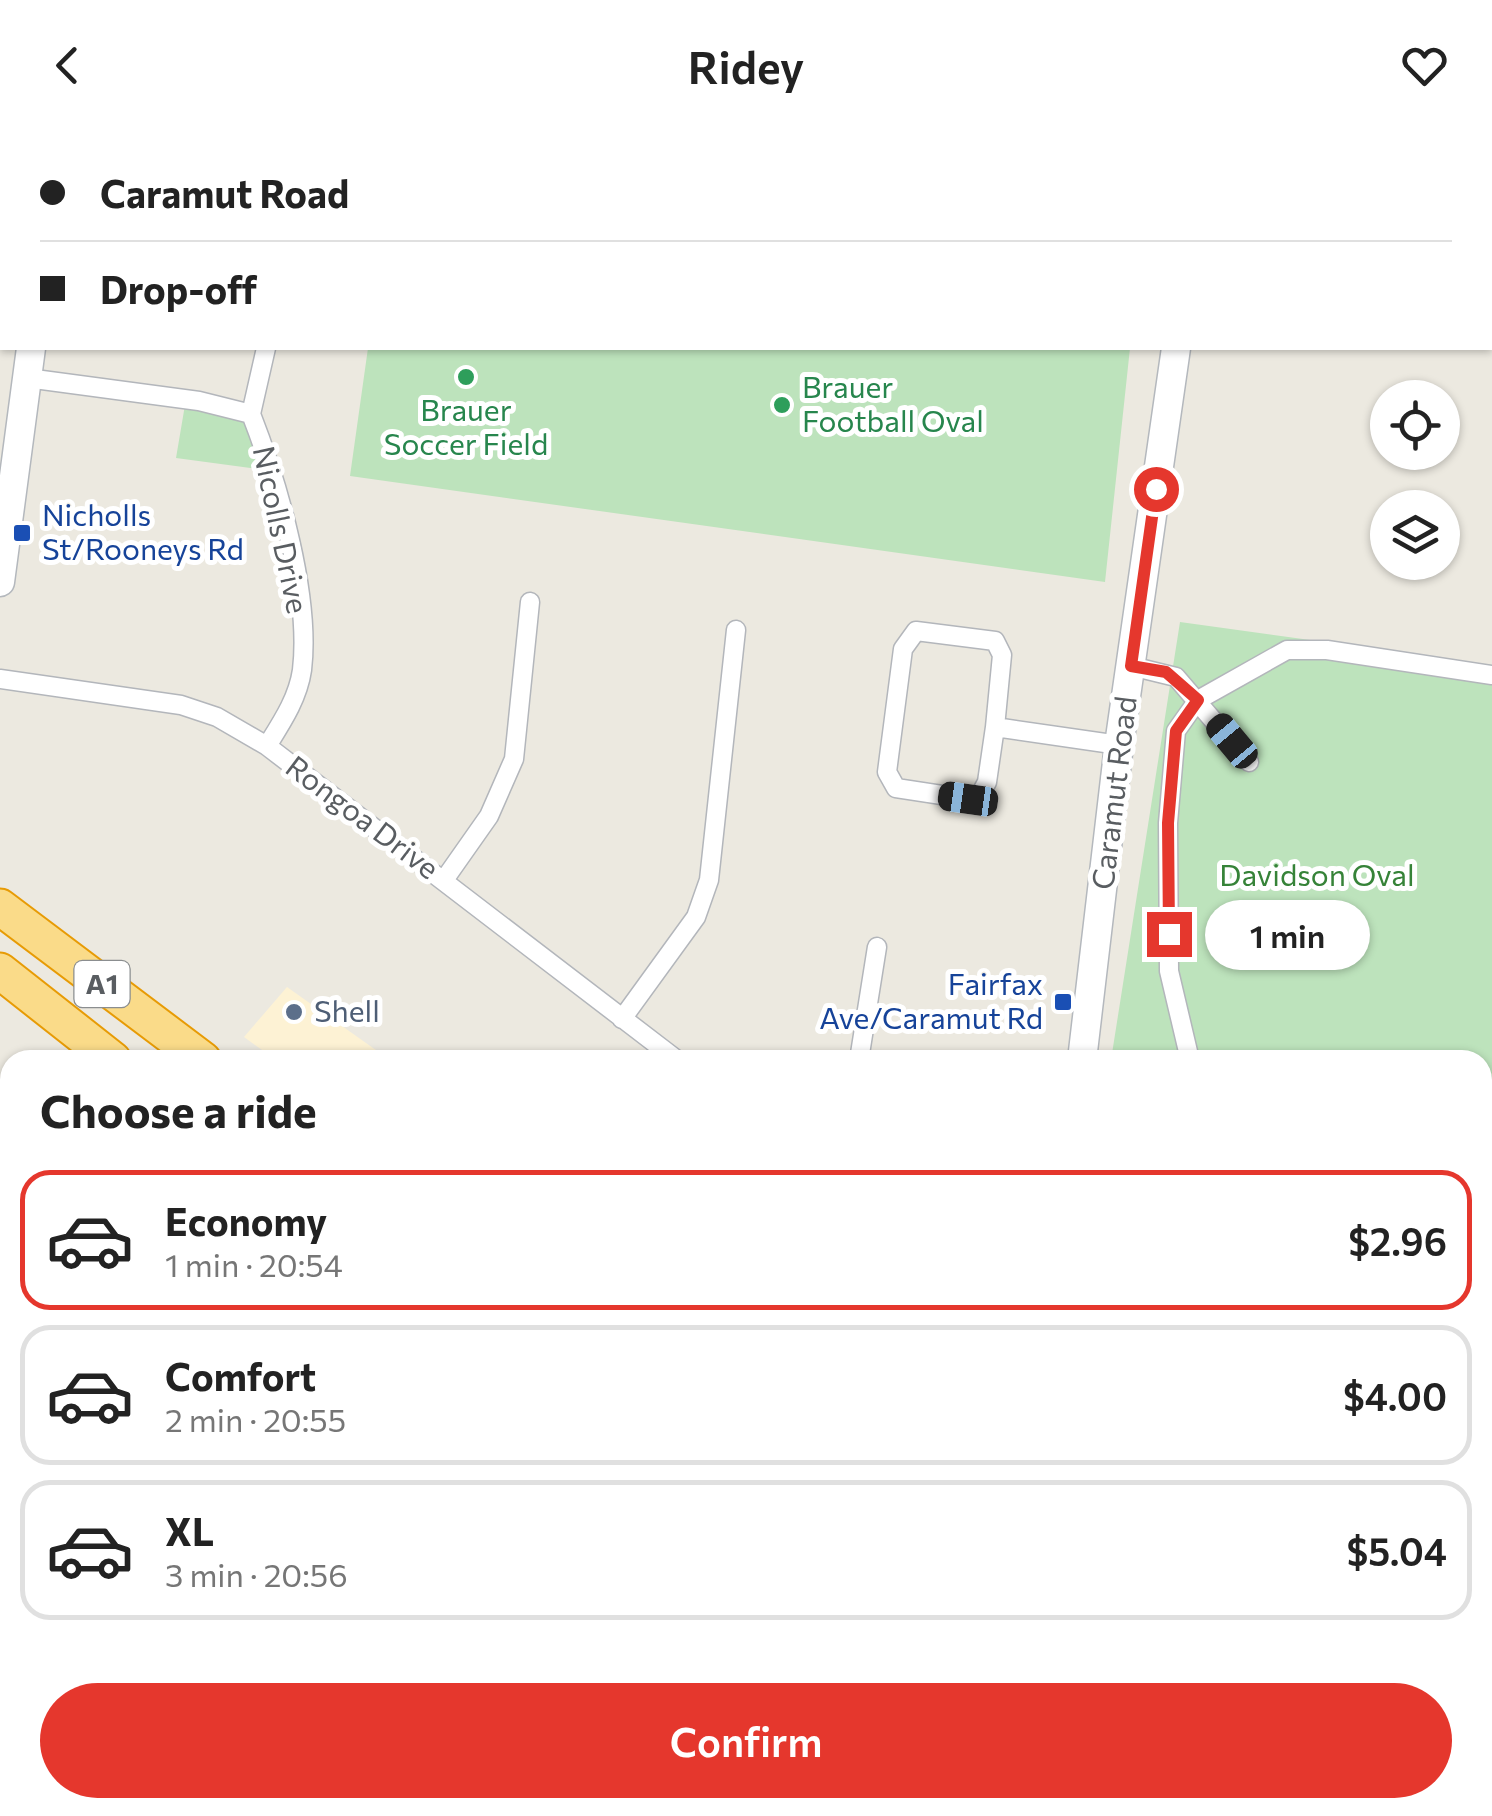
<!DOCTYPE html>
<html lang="en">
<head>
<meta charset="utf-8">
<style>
	body { margin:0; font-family:Commissioner,sans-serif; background:#f2f2f2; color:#222; height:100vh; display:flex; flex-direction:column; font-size:38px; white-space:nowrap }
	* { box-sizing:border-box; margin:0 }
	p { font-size:32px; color:#767676 }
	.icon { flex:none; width:55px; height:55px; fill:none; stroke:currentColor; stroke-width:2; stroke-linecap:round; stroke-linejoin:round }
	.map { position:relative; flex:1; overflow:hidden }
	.side { position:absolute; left:0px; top:920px; width:1492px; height:768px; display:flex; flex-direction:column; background:#fff; border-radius:30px 30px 0 0; box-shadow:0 2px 8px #0004 }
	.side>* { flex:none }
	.guide { position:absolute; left:0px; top:0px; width:1492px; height:220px; box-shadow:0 2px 8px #0004; display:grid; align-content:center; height:220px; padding:0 40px; background:#fff }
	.controls { position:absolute; left:1370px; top:250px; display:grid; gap:20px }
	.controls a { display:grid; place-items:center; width:90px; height:90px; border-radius:50%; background:#fff; box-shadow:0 2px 8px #0004; font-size:50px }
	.end { position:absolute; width:45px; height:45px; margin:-22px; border:12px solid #e5372d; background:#fff; box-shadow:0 0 0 5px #fff }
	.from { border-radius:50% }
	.bubble { position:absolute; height:70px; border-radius:35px; background:#fff; box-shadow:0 2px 8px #0004; font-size:32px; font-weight:600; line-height:70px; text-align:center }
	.car { position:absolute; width:30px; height:60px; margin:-30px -15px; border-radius:12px; box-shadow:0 0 8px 2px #0007; background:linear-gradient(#222 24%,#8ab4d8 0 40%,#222 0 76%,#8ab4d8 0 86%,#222 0) }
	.guide b { display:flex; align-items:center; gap:35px; height:95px; font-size:38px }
	.guide b+b { border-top:2px solid #e0e0e0 }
	.guide i { width:25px; height:25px; background:#222 }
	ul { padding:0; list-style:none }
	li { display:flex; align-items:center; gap:30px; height:140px; margin:0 20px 15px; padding:0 20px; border:5px solid #e0e0e0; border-radius:30px }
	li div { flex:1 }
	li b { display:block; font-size:38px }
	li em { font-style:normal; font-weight:600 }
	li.current { border-color:#e5372d }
	li>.icon { width:90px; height:90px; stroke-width:1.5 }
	h2 { padding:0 40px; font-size:45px; line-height:120px }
	.primary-button { display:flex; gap:20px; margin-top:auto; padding:20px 40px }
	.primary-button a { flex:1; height:115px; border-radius:60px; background:#e5372d; color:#fff; font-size:40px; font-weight:600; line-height:115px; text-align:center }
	header { display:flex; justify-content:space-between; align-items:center; height:130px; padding:0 40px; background:#fff; font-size:45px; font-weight:600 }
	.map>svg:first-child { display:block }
</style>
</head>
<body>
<header><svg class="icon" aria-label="back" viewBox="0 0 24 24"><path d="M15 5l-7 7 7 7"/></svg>Ridey<svg class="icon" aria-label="heart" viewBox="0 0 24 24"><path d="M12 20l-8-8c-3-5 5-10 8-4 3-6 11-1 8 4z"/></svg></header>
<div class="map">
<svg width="1492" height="1686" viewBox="0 0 1492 1686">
	<rect width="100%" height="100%" fill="#ece9e0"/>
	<path fill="#fdf2d4" d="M 287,857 L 390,930 L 276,930 L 244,907 Z"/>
	<path fill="#dddbd5" d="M 0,1463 L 10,1476 L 10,1678 L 165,1678 L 172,1686 L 0,1686 Z
		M 385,1678 L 494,1678 L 546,1686 L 384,1686 Z"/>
	<path fill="#dcd8ce" d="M 452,0 L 1156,0 L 469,2 Z"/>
	<path fill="#bde3bc" d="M 368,218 L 1130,218 L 1105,452 L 350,346 Z
		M 186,269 L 251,284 L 273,341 L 176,328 Z
		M 1180,492 L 1492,535 L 1492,1114 L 1483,1111 L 1482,930 L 1111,930 Z"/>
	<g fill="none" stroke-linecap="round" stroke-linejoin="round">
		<defs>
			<path id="street" d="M 108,0 L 131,2
				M 27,248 L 199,271 L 251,284 C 278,353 311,466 302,540 C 298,568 282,592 267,616
				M 251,284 L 266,218
				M 1131,536 L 1176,547 L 1249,632
				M 0,549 L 181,575 L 217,587 L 267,616 L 677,930
				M 995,597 L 1002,525 L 995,511 L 916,501 L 903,519 L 887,642 L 896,658 L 968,669 L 980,665 L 987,652 L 995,597 L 1119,615
				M 444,750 L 489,686 L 514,629 L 530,472
				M 622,889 L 696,787 L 709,750 L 736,500
				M 859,930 L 877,817
				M 1190,930 L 1169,841 L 1168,693 L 1176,601 L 1198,570 L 1287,520 L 1327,520 L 1492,545
				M 1482,1131 L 1492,1136
				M 1482,1447 L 1492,1434
				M 543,1678 L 601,1686
				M 1252,1678 L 1264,1686
				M 1307,1686 L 1313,1678"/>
			<path id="secondary" d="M 62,2 L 62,0
				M 1208,2 L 1208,0
				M 0,452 L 31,218
				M 1082,930 L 1119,615 L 1176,218
				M 979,1678 L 982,1686"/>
			<path id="highway" d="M 0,777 L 203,930
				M 0,841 L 113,930
				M 1121,1678 L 1132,1686
				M 1198,1678 L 1209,1686"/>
		</defs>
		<use href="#street" stroke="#b3b6bb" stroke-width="21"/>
		<use href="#secondary" stroke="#b4b8bd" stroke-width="31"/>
		<use href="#highway" stroke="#e79b05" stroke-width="39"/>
		<use href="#street" stroke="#fff" stroke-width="18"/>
		<use href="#secondary" stroke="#fff" stroke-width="28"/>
		<use href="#highway" stroke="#fadb89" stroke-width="35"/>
		<defs>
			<path id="rail" d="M 0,1546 L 10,1559
				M 100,1678 L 107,1686"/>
		</defs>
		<use href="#rail" stroke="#b1b2b2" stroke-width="9"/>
		<use href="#rail" stroke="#fff" stroke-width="5" stroke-dasharray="15" stroke-linecap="butt"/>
	</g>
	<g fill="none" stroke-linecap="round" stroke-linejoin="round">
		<path stroke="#e5372d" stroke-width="12" d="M 1156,359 L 1131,536 L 1166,542 L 1198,570 L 1176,601 L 1168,693 L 1169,804"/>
	</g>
	<g fill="#2e9e5b" stroke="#fff" stroke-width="4">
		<circle cx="466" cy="247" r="10"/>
		<circle cx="782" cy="275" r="10"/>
	</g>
	<g fill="#1a4fb4" stroke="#fff" stroke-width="4">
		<rect x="12" y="393" width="20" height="20" rx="5"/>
		<rect x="1053" y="862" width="20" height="20" rx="5"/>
	</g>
	<circle fill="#5c6f8a" stroke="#fff" stroke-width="4" cx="294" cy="882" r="10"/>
	<g text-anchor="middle" stroke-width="10" stroke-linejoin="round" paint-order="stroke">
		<rect fill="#fff" stroke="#8b8e90" stroke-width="2.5" x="74.5" y="831" width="55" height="46" rx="8"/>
		<g font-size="28" font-weight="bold" fill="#595d61">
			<text x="102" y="864">A1</text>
		</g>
		<g font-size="30" fill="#27864d" stroke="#fff" text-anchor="start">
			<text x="802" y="268">Brauer<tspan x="802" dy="34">Football Oval</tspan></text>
			<text x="466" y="291" text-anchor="middle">Brauer<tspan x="466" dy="34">Soccer Field</tspan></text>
		</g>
		<g font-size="30" fill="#164399" stroke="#fff" text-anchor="start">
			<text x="42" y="396">Nicholls<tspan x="42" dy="34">St/Rooneys Rd</tspan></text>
			<text x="1043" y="865" text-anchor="end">Fairfax<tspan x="1043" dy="34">Ave/Caramut Rd</tspan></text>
		</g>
		<g font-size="30" fill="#595d61" stroke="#fff">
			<text transform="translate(280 400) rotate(78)" y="10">Nicolls Drive</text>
			<text transform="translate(1115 663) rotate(-83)" y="10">Caramut Road</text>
			<text transform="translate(362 688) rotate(37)" y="10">Rongoa Drive</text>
		</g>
		<g font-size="30" fill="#368338" stroke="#fff">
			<text x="1317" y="756">Davidson Oval</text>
		</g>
		<g font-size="30" fill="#4e5e75" stroke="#fff" text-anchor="start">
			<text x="314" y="892">Shell</text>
		</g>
	</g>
</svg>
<div class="controls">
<a><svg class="icon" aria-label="locate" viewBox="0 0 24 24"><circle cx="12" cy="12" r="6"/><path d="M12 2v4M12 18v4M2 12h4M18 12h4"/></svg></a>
<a><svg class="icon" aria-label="layers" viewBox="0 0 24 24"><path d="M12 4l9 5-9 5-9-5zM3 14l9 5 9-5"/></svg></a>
</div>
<i class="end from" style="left:1156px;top:359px"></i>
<i class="end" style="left:1169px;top:804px"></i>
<div class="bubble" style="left:1205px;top:770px;width:165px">1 min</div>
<i class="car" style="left:1232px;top:611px;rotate:320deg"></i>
<i class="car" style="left:968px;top:669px;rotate:278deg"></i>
<div class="guide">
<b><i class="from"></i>Caramut Road</b>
<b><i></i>Drop-off</b>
</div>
<section class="side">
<h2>Choose a ride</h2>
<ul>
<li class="current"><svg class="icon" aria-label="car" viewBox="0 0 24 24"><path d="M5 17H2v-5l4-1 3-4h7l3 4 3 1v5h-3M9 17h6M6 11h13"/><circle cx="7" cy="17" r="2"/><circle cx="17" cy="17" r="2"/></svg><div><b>Economy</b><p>1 min · 20:54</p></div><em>$2.96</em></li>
<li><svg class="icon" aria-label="car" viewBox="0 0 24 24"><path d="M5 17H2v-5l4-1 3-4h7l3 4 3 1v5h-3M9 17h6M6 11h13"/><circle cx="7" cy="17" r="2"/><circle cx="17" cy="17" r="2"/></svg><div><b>Comfort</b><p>2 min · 20:55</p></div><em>$4.00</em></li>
<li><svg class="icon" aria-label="car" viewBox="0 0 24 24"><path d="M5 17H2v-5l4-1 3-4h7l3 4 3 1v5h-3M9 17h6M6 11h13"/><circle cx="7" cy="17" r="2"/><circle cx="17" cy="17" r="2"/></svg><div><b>XL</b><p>3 min · 20:56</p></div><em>$5.04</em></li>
</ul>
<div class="primary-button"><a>Confirm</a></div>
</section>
</div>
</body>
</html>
